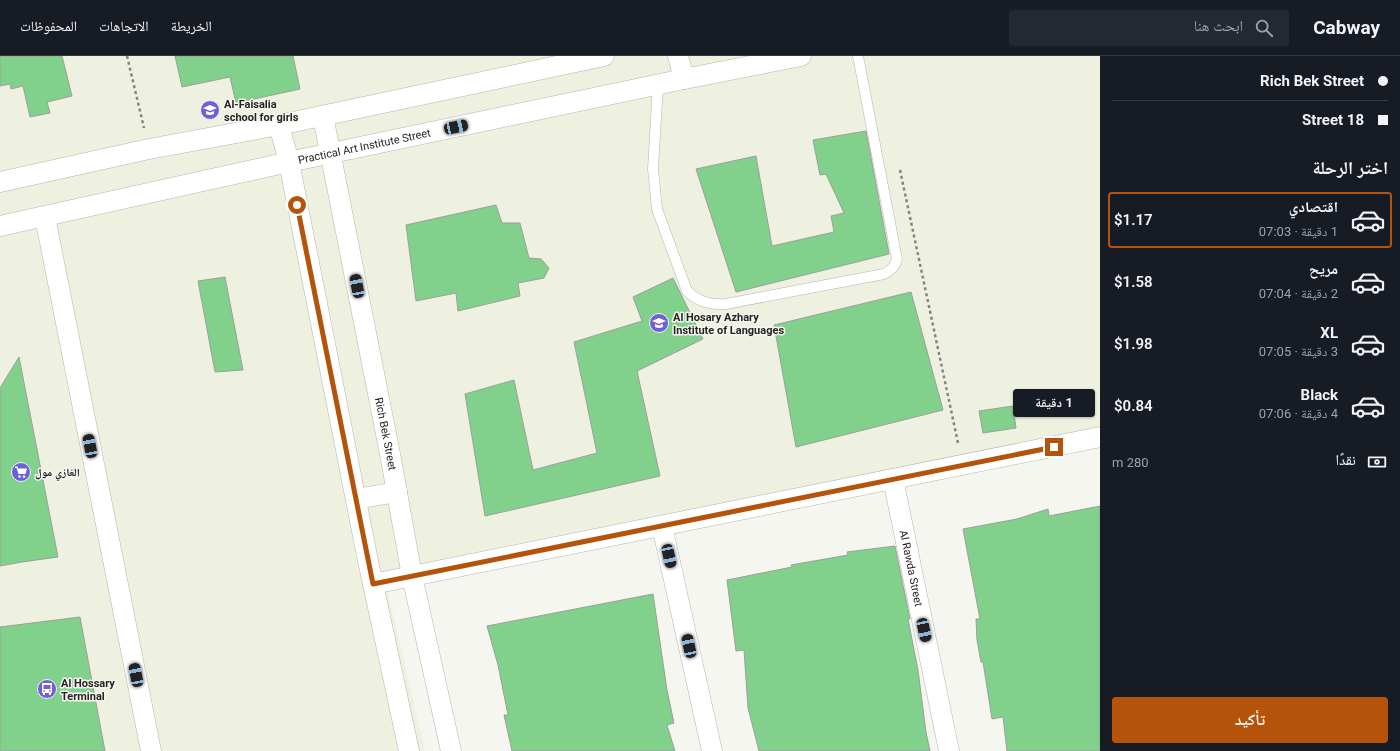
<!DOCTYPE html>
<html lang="ar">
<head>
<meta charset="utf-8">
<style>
	body { margin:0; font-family:Roboto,"Noto Naskh Arabic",sans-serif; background:#242831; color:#f1f3f6; direction:rtl; height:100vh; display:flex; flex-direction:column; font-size:15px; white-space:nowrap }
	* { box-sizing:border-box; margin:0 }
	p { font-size:13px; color:#9ea1a6 }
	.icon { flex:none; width:22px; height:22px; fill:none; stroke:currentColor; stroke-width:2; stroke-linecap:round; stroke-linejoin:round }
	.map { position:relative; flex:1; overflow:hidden; direction:ltr }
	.details { display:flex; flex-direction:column; background:#171b24; width:300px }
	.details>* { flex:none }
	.top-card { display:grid; align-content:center; height:88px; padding:0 12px; background:#171b24 }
	.end { position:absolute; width:18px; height:18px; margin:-9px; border:5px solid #b45309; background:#fff; box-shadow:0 0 0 2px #fff }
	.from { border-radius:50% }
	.bubble { position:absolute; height:28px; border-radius:4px; background:#171b24; box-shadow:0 1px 3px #0004; font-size:13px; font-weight:600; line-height:28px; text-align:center; direction:rtl }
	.car { position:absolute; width:12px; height:24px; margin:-12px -6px; border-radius:5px; box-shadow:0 0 3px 1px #0007; background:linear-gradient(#222 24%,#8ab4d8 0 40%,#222 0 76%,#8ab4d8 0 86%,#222 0) }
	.top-card b { display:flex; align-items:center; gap:14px; height:38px; font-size:15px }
	.top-card b+b { border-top:1px solid #363941 }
	.top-card i { width:10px; height:10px; background:#f1f3f6 }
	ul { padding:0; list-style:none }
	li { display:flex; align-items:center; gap:12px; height:56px; margin:0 8px 6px; padding:0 4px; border:2px solid transparent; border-radius:4px }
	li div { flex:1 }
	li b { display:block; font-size:15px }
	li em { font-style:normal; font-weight:600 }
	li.current { border-color:#b45309 }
	li>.icon { width:36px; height:36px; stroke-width:1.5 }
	h2 { padding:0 12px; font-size:18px; line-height:48px }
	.pay { display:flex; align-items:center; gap:10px; height:44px; padding:0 12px; font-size:15px }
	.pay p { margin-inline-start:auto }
	.cta { display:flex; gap:8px; margin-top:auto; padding:8px 12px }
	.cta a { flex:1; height:46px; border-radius:4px; background:#b45309; color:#fff; font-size:16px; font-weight:600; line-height:46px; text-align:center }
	header { display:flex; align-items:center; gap:24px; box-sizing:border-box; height:56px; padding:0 20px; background:#171b24; border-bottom:1px solid #363941 }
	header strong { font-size:19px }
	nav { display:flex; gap:22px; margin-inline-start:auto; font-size:14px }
	.search { width:280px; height:36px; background:#242831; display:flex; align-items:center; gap:10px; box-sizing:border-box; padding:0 14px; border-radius:4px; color:#9ea1a6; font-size:15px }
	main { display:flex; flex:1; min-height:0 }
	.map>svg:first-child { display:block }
</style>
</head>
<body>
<header>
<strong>Cabway</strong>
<div class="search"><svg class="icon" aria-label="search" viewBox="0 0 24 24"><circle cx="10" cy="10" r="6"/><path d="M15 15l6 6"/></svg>ابحث هنا</div>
<nav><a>الخريطة</a><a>الاتجاهات</a><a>المحفوظات</a></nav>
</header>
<main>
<section class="details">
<div class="top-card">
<b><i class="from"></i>Rich Bek Street</b>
<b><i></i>Street 18</b>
</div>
<h2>اختر الرحلة</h2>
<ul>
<li class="current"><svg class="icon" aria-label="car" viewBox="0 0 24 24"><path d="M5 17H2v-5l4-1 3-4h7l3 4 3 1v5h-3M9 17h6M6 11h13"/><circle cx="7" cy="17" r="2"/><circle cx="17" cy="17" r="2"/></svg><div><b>اقتصادي</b><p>1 دقيقة · 07:03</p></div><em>$1.17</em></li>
<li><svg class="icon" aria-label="car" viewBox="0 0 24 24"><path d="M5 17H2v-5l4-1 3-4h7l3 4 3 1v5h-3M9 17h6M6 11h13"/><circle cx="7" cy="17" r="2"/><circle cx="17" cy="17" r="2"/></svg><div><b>مريح</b><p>2 دقيقة · 07:04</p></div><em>$1.58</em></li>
<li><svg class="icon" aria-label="car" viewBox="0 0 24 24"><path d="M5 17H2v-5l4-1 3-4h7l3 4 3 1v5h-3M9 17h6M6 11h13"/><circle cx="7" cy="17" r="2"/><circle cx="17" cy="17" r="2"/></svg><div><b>XL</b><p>3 دقيقة · 07:05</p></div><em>$1.98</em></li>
<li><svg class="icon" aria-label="car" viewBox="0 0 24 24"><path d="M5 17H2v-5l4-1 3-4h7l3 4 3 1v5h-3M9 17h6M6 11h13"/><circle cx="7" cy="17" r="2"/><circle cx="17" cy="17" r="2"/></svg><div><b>Black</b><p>4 دقيقة · 07:06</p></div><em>$0.84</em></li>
</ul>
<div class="pay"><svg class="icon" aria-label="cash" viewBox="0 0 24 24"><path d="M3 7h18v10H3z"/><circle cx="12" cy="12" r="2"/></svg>نقدًا<p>280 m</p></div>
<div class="cta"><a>تأكيد</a></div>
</section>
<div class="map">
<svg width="1100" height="695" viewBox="0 0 1100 695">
	<rect width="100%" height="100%" fill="#f5f6ef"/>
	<path fill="#eef0e0" d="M 0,0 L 1100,0 L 1100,372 L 387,533 L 425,695 L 0,695 Z"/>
	<path fill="#81d08c" stroke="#9ba09b" d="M 0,0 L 62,0 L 72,40 L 47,46 L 50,57 L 30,61 L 23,30 L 11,33 L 10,28 L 0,30 Z
		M 175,0 L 293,0 L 300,33 L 236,47 L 230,21 L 182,31 Z
		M 866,75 L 889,198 L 736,236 L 696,113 L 756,100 L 772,190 L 834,176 L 831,160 L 844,157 L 826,118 L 820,119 L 813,84 Z
		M 496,149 L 502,167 L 520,167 L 529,202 L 541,203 L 549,212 L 544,222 L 518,227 L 520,240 L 458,255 L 456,237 L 416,245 L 406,169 Z
		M 225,221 L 243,314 L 215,316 L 198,225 Z
		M 673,222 L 703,283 L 637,315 L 660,420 L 485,460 L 465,338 L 514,324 L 533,414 L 597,397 L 574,286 L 642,265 L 633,241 Z
		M 911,236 L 943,354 L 796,391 L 774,269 Z
		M 19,301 L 58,501 L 22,506 L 0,510 L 0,332 Z
		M 1013,350 L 1016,372 L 983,377 L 979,355 Z
		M 1100,450 L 1100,695 L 1007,695 L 1003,661 L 992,663 L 983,606 L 981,606 L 977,584 L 976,563 L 980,563 L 963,473 L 1017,463 L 1048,453 L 1049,460 Z
		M 895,490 L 910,563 L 908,563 L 918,614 L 926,676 L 930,695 L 759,695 L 748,652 L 744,594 L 736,595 L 727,524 L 792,511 L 791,509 L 848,499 L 847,496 Z
		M 653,538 L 667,634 L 674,667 L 667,669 L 675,695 L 512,695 L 504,659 L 508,659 L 498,609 L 487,570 Z
		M 80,561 L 105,695 L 0,695 L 0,571 Z"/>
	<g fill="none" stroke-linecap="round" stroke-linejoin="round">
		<defs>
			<path id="service" d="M 658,28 L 653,113 L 657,153 L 687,235 C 699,246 710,249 726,248 L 884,218 C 891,214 895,211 897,203 L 858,0"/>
			<g id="minor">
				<path d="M 678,0 L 684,23"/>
				<path id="s1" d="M 323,60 L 390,398 L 412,520 L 451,695"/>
				<path d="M 279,69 L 289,106 L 367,500 L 409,695"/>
				<path d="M 0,126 L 149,93 L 279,69 L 604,0"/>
				<path d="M 45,161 L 151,695"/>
				<path id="s2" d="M 0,170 L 289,106 L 684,23 L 801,0"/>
				<path id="s3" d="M 893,423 L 949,695"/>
				<path d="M 356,443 L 397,436"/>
				<path d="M 662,470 L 712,695"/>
				<path d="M 373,528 L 1100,381"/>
			</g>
		</defs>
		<use href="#service" stroke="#b4b5ae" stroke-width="11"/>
		<use href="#minor" stroke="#b4b5ae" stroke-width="21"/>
		<path stroke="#848580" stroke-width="2.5" stroke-dasharray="3 3" stroke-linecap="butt" d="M 127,0 L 144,72
			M 900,114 L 958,387"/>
		<use href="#service" stroke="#fff" stroke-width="10"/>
		<use href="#minor" stroke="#fff" stroke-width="20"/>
	</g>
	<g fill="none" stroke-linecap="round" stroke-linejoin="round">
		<path stroke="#b45309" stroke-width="5" d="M 297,149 L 373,528 L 1054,391"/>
	</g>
	<defs>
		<symbol id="school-disc" viewBox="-11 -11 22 22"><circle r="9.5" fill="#6e60db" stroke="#f5f6ef"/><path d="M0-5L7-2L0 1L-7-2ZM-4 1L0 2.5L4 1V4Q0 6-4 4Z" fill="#fff"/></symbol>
		<symbol id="supermarket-disc" viewBox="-11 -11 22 22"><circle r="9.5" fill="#6e60db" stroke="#f5f6ef"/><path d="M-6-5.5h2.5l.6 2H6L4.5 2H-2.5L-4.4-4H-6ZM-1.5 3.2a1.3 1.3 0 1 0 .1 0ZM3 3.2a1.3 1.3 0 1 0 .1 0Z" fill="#fff"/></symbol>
		<symbol id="bus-disc" viewBox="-11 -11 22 22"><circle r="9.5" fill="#6e60db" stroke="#f5f6ef"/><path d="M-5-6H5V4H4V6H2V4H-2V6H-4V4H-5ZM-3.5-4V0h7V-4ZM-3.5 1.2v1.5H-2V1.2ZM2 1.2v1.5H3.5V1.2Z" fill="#fff"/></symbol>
	</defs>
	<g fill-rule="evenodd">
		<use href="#school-disc" x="199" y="43" width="22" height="22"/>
		<use href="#school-disc" x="648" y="256" width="22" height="22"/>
		<use href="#supermarket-disc" x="10" y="405" width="22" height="22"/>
		<use href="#bus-disc" x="36" y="622" width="22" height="22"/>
	</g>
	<g text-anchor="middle" stroke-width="3" stroke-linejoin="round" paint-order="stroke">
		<g font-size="11" font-weight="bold" fill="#242522" stroke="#f5f6ef" text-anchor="start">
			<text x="224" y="52">Al-Faisalia<tspan x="224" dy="13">school for girls</tspan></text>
			<text x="673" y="265">Al Hosary Azhary<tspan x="673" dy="13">Institute of Languages</tspan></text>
			<text x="35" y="420">الغازي مول</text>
			<text x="61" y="631">Al Hossary<tspan x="61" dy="13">Terminal</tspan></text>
		</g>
		<g font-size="11" fill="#242522" stroke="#f5f6ef">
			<text dy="4" stroke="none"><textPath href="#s2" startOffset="373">Practical Art Institute Street</textPath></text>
			<text dy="4" stroke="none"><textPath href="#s1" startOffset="324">Rich Bek Street</textPath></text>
			<text dy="4" stroke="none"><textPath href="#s3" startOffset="91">Al Rawda Street</textPath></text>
		</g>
	</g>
</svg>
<i class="end from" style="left:297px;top:149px"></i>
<i class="end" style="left:1054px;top:391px"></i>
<div class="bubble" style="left:1013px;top:333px;width:82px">1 دقيقة</div>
<i class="car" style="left:456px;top:71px;rotate:78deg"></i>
<i class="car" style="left:357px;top:230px;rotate:349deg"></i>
<i class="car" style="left:90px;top:390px;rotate:349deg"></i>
<i class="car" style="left:669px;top:500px;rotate:168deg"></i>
<i class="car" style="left:924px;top:574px;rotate:168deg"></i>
<i class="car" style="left:689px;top:590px;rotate:348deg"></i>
<i class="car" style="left:136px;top:619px;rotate:349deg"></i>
</div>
</main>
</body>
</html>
